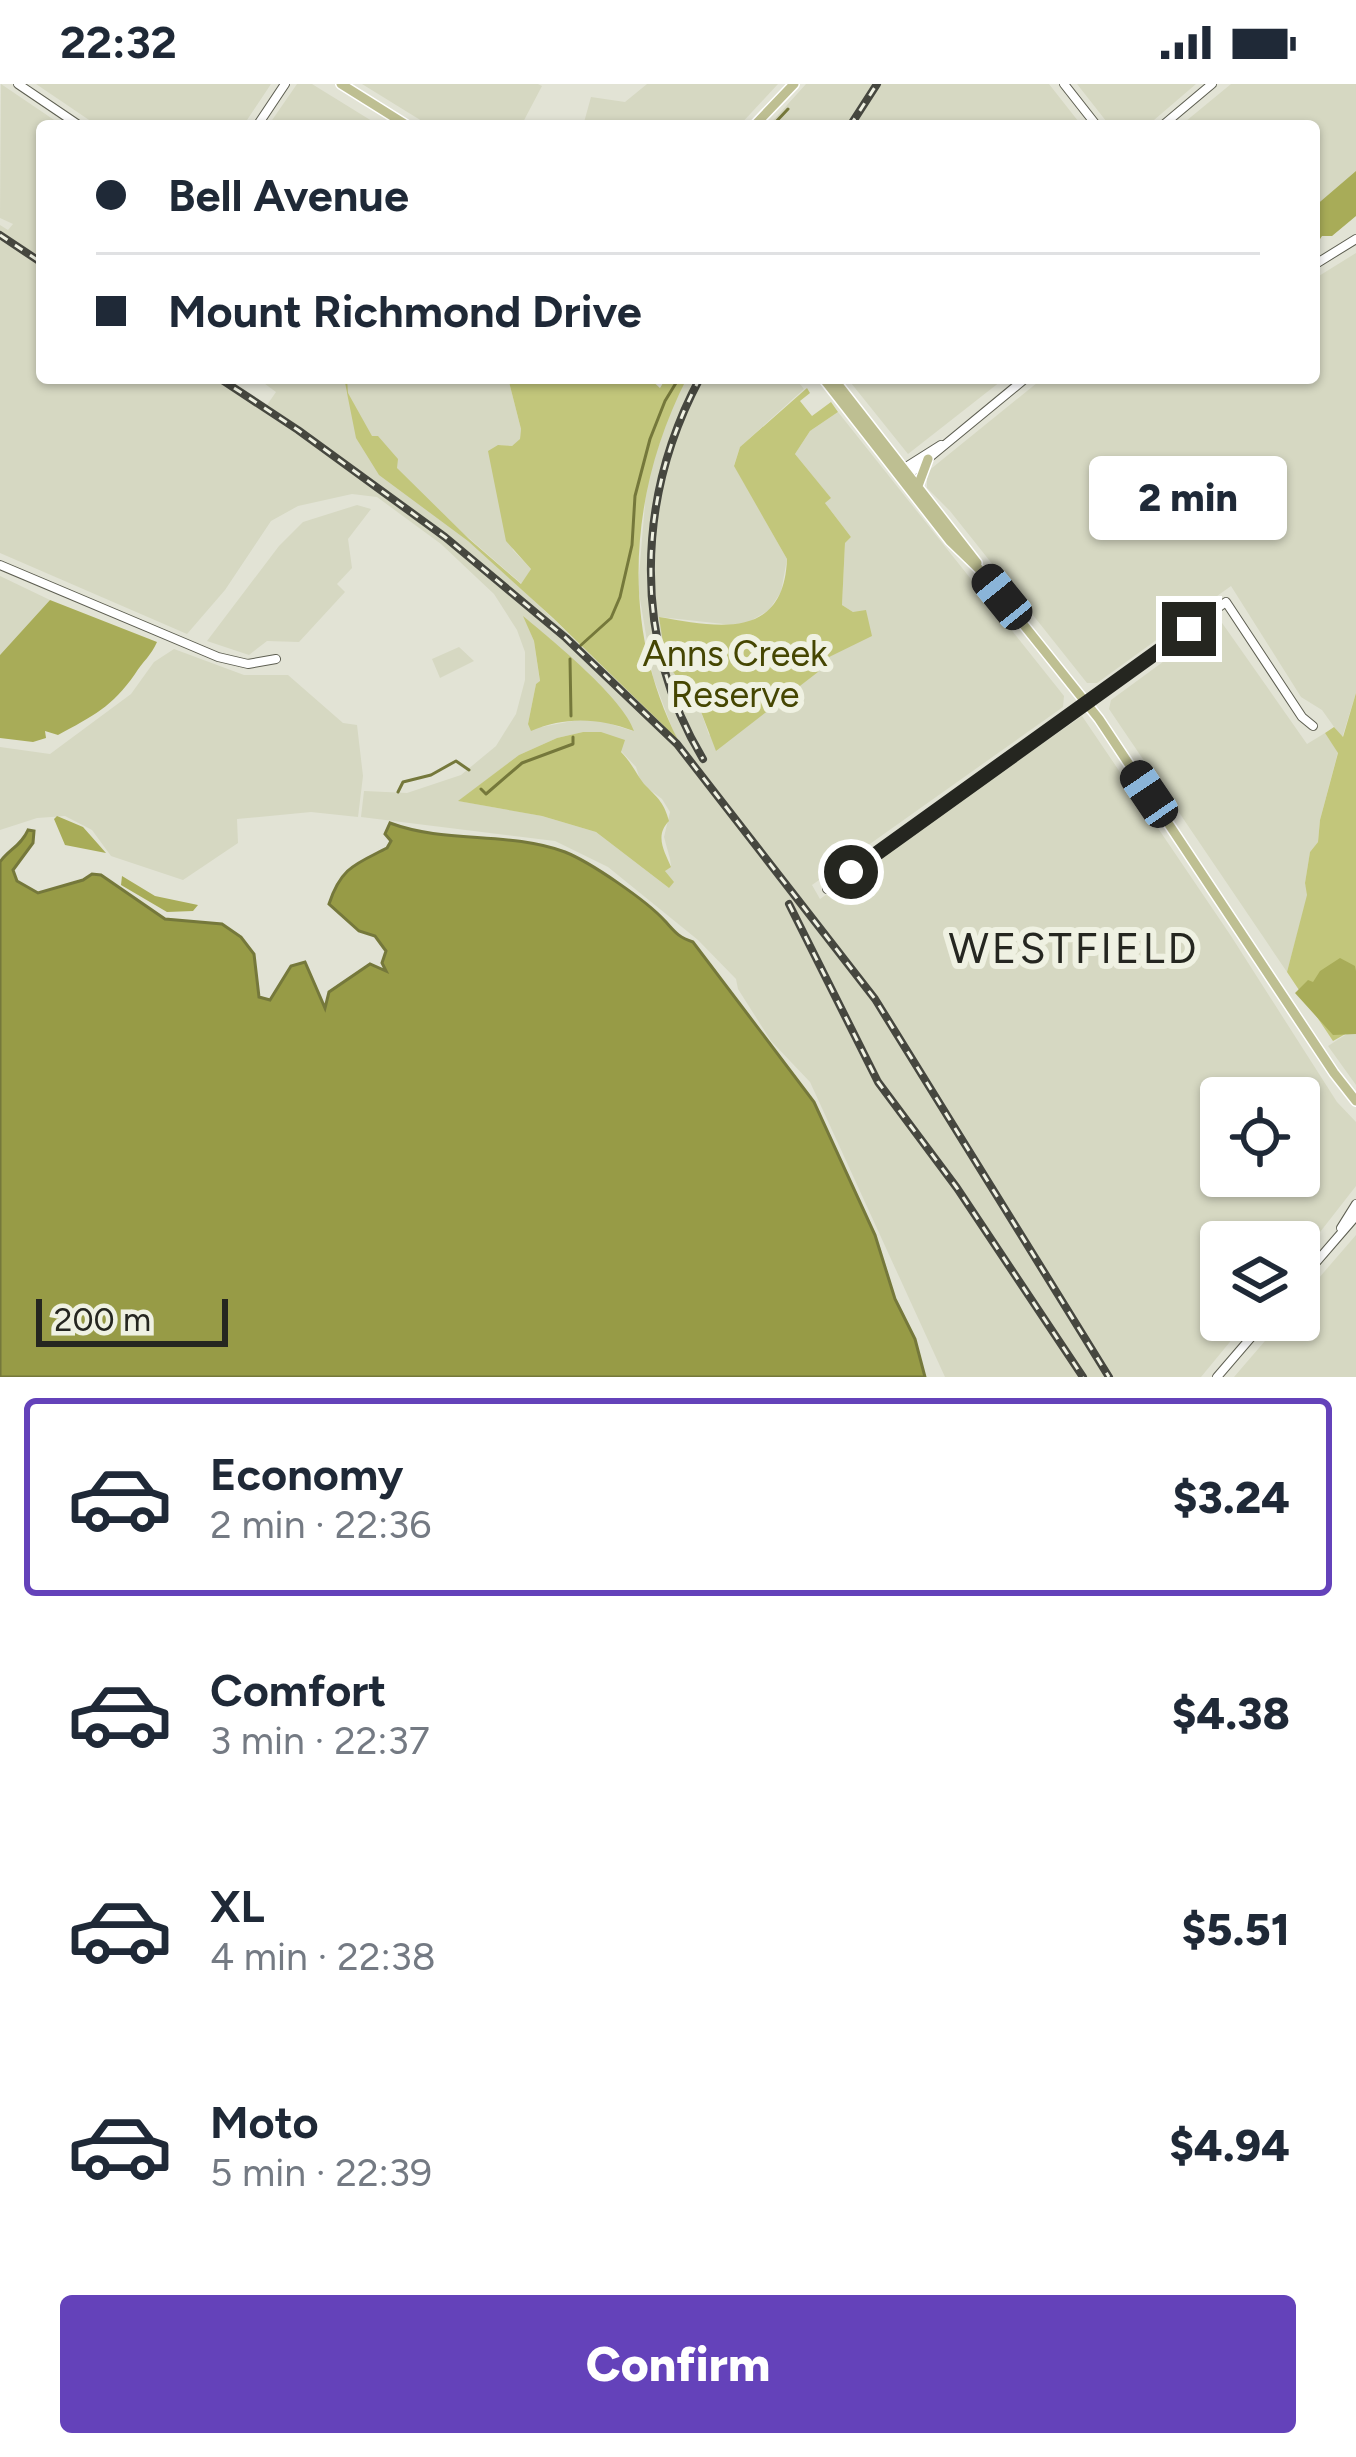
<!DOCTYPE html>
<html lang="en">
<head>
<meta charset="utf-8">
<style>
	body { margin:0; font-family:Figtree,sans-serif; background:#f2f2f3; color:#1f2937; height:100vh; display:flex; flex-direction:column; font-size:45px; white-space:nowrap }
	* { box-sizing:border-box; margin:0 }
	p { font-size:39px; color:#747a83 }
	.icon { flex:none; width:66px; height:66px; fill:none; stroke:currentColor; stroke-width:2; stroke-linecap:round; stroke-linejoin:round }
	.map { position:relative; height:1293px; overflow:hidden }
	.drawer { display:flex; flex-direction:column; background:#fff; flex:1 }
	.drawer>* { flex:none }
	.top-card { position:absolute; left:36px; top:36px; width:1284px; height:264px; border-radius:12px; box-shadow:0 3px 9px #0004; display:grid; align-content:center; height:264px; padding:0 60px; background:#fff }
	.tools { position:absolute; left:1200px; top:993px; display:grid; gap:24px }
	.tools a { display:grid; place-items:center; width:120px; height:120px; border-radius:12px; background:#fff; box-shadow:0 3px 9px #0004; font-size:60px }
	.scale { position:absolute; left:36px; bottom:30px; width:192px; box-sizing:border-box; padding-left:12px; border:6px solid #252620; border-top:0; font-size:33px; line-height:42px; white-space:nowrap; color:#252620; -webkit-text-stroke:9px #eff1e2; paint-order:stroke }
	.end { position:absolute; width:54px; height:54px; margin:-27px; border:15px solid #252620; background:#fff; box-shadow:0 0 0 6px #fff }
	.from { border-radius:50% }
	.bubble { position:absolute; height:84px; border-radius:12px; background:#fff; box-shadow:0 3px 9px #0004; font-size:39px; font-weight:800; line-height:84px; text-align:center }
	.car { position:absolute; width:36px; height:72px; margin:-36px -18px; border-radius:15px; box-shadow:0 0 9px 3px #0007; background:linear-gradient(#222 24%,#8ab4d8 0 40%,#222 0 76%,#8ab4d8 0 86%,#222 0) }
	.top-card b { display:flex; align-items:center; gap:42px; height:114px; font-size:45px }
	.top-card b+b { border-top:3px solid #e0e1e3 }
	.top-card i { width:30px; height:30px; background:#1f2937 }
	ul { padding:21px 0 0; list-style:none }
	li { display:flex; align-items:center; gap:36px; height:198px; margin:0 24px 18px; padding:0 36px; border:6px solid transparent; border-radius:12px }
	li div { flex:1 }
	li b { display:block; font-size:45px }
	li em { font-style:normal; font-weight:800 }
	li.current { border-color:#6442ba }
	li>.icon { width:108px; height:108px; stroke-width:1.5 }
	.cta { display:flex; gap:24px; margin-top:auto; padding:24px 60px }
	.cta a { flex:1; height:138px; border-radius:12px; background:#6442ba; color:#fff; font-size:48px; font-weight:800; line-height:138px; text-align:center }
	.status { display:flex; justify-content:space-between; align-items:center; height:84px; padding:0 60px; background:#fff; direction:ltr }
	.status svg { height:33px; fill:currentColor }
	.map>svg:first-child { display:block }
</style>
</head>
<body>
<div class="status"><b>22:32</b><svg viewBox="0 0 49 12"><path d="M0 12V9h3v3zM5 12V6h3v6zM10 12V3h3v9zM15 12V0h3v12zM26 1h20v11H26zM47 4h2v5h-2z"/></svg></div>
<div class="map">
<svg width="1356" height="1293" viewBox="0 0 1356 1293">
	<rect width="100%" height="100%" fill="#e2e3d5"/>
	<path fill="#d6d8c2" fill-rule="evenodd" d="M 1,0 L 63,42 L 42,42 L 42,153 L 36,164 L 42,169 L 42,294 L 227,294 L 267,321 L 276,308 L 257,294 L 344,294 L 347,310 L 347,294 L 508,294 L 521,345 L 520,356 L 512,362 L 498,361 L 502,430 L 513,466 L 531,485 L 522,500 L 463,449 L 636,614 L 678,660 L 653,593 L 638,503 L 647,396 L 672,322 L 687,294 L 795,294 L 804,305 L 740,363 L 734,381 L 787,475 L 781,508 L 769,526 L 742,542 L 660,533 L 667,575 L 700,625 L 709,651 L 818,588 L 853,528 L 842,521 L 845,459 L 851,453 L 825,419 L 830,413 L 795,370 L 810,347 L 838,328 L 1064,612 L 1063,623 L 812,801 L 820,815 L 1082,632 L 1231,852 L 1337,1018 L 1356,1038 L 1356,1102 L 1299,1175 L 1299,1158 L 1221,1158 L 1221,1236 L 1248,1236 L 1201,1293 L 945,1293 L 810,998 L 771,957 L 738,905 L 736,895 L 698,856 L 608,783 L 555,757 L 361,733 L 364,707 L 407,709 L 461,691 L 496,662 L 516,630 L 525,596 L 525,568 L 517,546 L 494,510 L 441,460 L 377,413 L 352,410 L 298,422 L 271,437 L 225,506 L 187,550 L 0,469 L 0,141 L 8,146 L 13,140 L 0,134 ZM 525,535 L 604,607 L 633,647 L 598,636 L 578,636 L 541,643 L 528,640 L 536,600 L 540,598 L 534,557 ZM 583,648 L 621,667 L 636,683 L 641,699 L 662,715 L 670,728 L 664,753 L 670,775 L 671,782 L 665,786 L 669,804 L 596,748 L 542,732 L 459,717 L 519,671 L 557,654 ZM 1221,1014 L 1299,1014 L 1299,1092 L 1221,1092 Z
		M 36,0 L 271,0 L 243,42 L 98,42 Z
		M 297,0 L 312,0 L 380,42 L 268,42 Z
		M 362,0 L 538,0 L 542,2 L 521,42 L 430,42 Z
		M 647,0 L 778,0 L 739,42 L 583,42 L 591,13 L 625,18 Z
		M 806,0 L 1049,0 L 1082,42 L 768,42 Z
		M 1077,0 L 1196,0 L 1147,42 L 1110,42 Z
		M 1231,0 L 1356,0 L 1356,98 L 1314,130 L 1314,42 L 1180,42 Z
		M 1356,169 L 1356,609 L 1342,654 L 1322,626 L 1301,613 L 1231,502 L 1097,599 L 1087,599 L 950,427 L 927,404 L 927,388 L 1043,294 L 1314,294 L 1314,195 Z
		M 847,294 L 1005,294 L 908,370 Z
		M 357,421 L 371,425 L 348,455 L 352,484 L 337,500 L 345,508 L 299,558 L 267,557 L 249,571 L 207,557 L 279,462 L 303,438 Z
		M 0,492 L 50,516 L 0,571 Z
		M 1220,536 L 1307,660 L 1325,649 L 1338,668 L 1320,736 L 1318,758 L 1310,768 L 1305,799 L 1308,810 L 1287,888 L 1109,625 L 1111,616 Z
		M 459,563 L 474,577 L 440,594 L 432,575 Z
		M 174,565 L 244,591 L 288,591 L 343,639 L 357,641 L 363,692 L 358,733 L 311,728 L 237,735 L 238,759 L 183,796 L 111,772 L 92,746 L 65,732 L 37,734 L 0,746 L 0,663 L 50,670 L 131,610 L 154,578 Z
		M 1356,944 L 1356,1001 L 1328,962 Z
		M 1356,1151 L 1356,1293 L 1234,1293 L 1283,1236 L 1299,1236 L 1299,1217 Z"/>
	<path fill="#c2c67b" d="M 344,294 L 347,294 L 348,309 L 372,352 L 378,352 L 398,375 L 397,384 L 469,455 L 521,500 L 531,485 L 506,457 L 488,367 L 498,361 L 512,362 L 520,355 L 521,345 L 508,294 L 649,294 L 660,304 L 666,294 L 687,294 C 627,411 619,550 684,667 L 662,640 L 553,534 L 468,457 L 379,391 L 356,354 Z
		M 807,304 L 810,309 L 800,317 L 812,332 L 831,318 L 838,328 L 810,347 L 795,370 L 831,414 L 825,419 L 851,453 L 845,459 L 842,521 L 853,528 L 866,526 L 872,552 L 823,576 L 818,588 L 716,667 L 700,625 L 666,578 L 659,533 C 717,543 784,557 787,475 L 734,382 L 740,363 Z
		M 523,532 C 551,555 624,615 634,647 C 599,634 566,632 531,647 L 528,640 L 536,600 L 540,597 L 534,557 Z
		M 1356,609 L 1356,944 L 1333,957 L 1287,888 L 1307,811 L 1305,799 L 1310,768 L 1318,758 L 1320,736 L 1338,669 L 1325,649 L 1334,643 L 1343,653 Z
		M 583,648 L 601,648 L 625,656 L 621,668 C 633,680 638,694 646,702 C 659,715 664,719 669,737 C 654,752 665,768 671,783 L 665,787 L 674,798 L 669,804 L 596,748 L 542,732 L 458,717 L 519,671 L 557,654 Z"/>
	<path fill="#a8ac58" d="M 1356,87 L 1356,132 L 1332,152 L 1322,152 L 1314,164 L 1314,123 Z
		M 50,516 L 157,558 C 151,572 143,577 135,590 C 112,623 93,632 58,651 L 45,647 L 46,654 L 33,658 L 0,654 L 0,571 Z
		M 57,732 L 83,743 L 106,769 L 65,761 L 54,735 Z
		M 122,792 L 155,812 L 198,821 L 193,827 L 167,828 L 121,801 Z
		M 1340,874 L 1355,882 L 1356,887 L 1356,950 L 1333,951 L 1295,909 L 1308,896 L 1313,898 L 1320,887 Z"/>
	<path fill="#979b46" stroke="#75783b" stroke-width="3" d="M 390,739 C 446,760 508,747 565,768 C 590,778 646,816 665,837 C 675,848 678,853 693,858 L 814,1018 L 875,1151 L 895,1215 L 915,1255 L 925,1293 L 0,1293 L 0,778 C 8,766 21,762 28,746 L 34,747 L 33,759 L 13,786 L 17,797 L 38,809 L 83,796 L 92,790 L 101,791 L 165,835 L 222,840 L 241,853 L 254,870 L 259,913 L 270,916 L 291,882 L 305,878 L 325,924 L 329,908 L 370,880 L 386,887 L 382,879 L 386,867 L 375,852 L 359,847 L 329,820 C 341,783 356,780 387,764 L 391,757 L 385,750 Z"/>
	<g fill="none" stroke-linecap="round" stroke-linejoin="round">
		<path stroke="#75783b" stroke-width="3" d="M 772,42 L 788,25
			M 580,562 L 611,534 L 620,513 L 632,461 L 635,412 L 650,355 L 665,317 L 679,294
			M 570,575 L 571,632
			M 481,705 L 486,710 L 522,679 L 573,660 L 573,653
			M 398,708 L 403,698 L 431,691 L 456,677 L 469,686"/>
		<defs>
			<path id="minor" d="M 18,0 L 80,42
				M 1064,0 L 1097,42
				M 257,42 L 285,0
				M 1162,42 L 1212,0
				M 1314,181 L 1356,155
				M 903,385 L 941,361
				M 907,392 L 1026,294
				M 0,481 L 218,573 L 248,580 L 276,575
				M 827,805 L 1226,518 L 1302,633 L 1313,642
				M 1341,1144 L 1356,1120
				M 1299,1198 L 1356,1132
				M 1217,1293 L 1266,1236"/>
			<path id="major" d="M 341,0 L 408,42
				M 754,42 L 794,0
				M 823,294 L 950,457 L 979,485 L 1099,635 L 1334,989 L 1356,1017
				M 833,294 L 977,479
				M 918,402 L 928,375"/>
		</defs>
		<use href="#minor" stroke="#5d5e51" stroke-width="10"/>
		<use href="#major" stroke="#fff" stroke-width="12"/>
		<use href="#minor" stroke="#fff" stroke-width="8"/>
		<use href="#major" stroke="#bebf92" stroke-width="9"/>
		<defs>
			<path id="rail" d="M 850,42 L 877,0
				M 0,151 L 42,179
				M 219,294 L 298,346 L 445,453 L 566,554 L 677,660 L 875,915 L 1109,1293
				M 700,294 C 636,414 632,557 703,675
				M 789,820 L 878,998 L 957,1104 L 1083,1293"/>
		</defs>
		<use href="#rail" stroke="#46473f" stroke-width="8"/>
		<use href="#rail" stroke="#eff1e2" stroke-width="3" stroke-dasharray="9" stroke-linecap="butt"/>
	</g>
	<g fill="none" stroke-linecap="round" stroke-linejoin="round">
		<path stroke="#252620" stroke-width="15" d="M 851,788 L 1189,545"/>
	</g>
	<g text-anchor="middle" stroke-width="12" stroke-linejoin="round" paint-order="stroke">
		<g font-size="36" fill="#454602" stroke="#eff1e2">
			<text x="735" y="582">Anns Creek<tspan x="735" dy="41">Reserve</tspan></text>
		</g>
		<g font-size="42" letter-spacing="3" fill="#252620" stroke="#eff1e2">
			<text x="1074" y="879">WESTFIELD</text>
		</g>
	</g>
</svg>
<div class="tools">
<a><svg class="icon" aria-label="locate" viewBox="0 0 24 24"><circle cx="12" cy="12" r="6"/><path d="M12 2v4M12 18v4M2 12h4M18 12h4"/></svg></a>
<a><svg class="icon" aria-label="layers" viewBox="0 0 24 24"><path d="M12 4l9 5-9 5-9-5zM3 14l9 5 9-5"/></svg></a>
</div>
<div class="scale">200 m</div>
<i class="end from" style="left:851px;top:788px"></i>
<i class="end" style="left:1189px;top:545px"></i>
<div class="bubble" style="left:1089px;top:372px;width:198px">2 min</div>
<i class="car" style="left:1002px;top:513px;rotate:321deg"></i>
<i class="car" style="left:1149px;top:710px;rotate:326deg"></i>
<div class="top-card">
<b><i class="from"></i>Bell Avenue</b>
<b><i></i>Mount Richmond Drive</b>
</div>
</div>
<section class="drawer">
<ul>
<li class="current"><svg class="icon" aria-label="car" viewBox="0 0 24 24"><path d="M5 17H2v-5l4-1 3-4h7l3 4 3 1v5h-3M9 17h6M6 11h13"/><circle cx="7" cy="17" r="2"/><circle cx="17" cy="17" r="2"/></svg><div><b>Economy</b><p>2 min · 22:36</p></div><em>$3.24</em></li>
<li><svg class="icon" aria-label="car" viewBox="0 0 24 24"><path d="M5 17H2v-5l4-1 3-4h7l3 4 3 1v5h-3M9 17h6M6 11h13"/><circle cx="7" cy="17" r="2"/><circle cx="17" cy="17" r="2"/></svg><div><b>Comfort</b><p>3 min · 22:37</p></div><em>$4.38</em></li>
<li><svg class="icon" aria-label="car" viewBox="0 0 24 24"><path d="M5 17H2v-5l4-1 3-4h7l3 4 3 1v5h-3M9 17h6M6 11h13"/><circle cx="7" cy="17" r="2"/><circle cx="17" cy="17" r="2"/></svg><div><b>XL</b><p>4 min · 22:38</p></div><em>$5.51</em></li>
<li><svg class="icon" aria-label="car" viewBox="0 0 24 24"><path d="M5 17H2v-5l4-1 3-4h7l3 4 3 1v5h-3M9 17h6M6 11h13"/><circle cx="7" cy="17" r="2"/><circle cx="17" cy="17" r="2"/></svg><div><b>Moto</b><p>5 min · 22:39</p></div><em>$4.94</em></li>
</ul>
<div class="cta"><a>Confirm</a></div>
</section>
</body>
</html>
